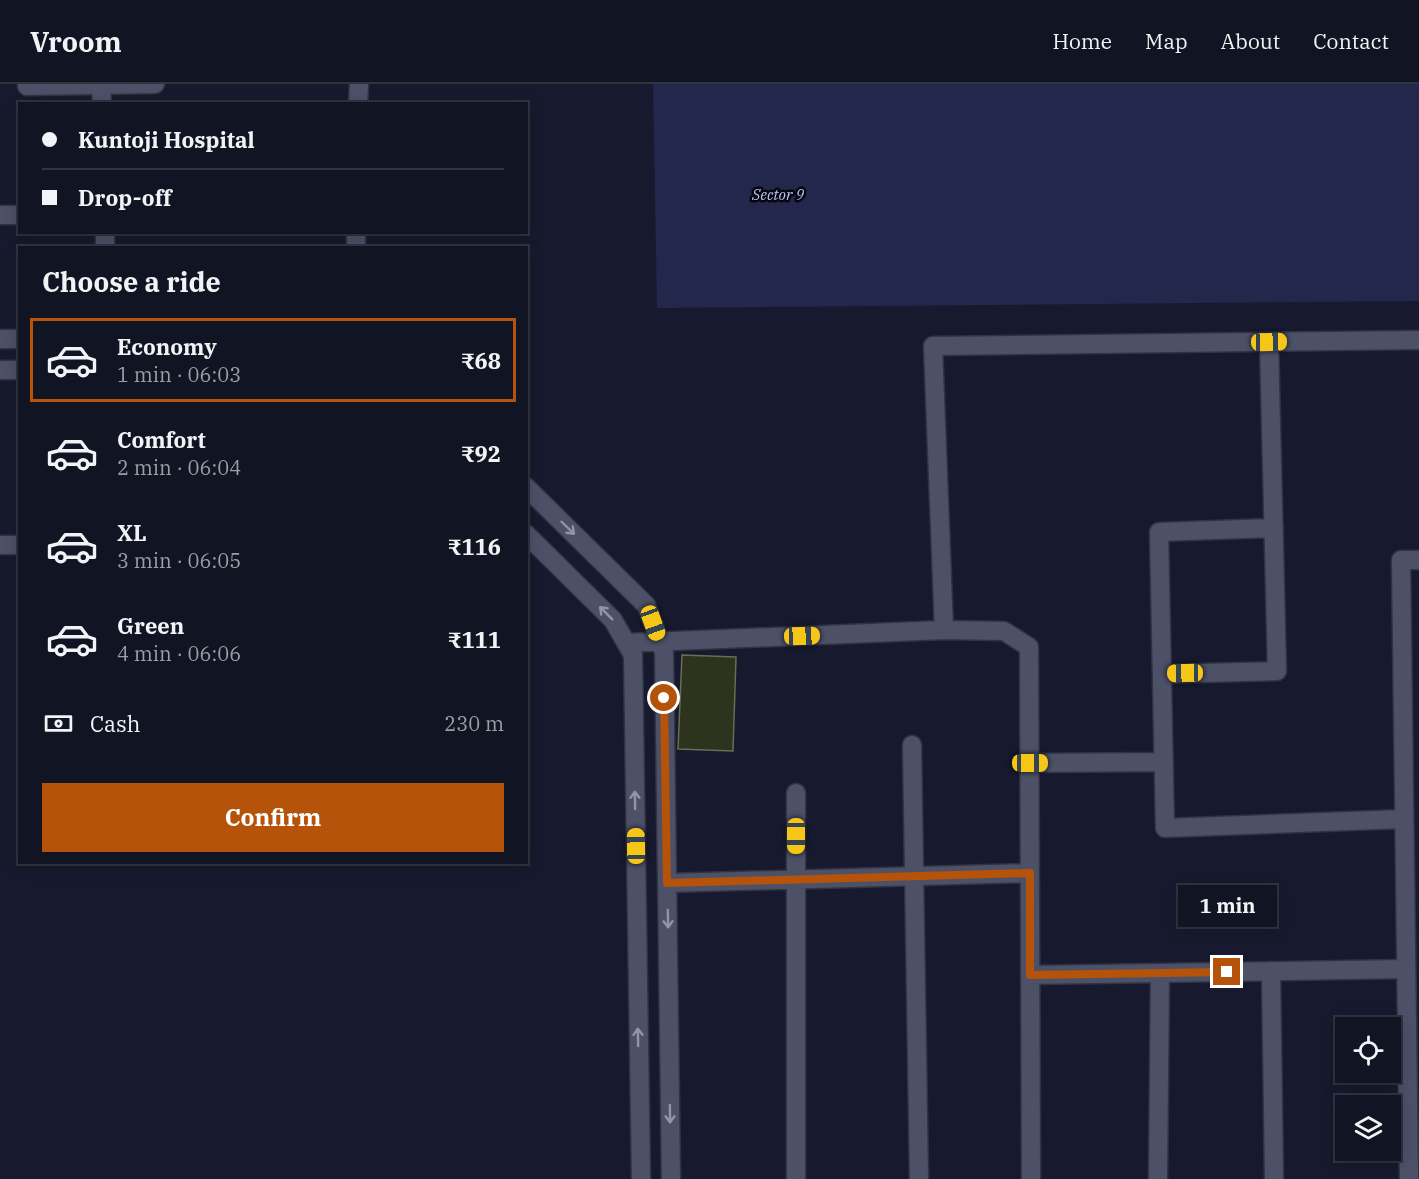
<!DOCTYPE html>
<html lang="en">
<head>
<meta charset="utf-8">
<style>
	body { margin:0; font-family:"IBM Plex Serif",serif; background:#1e212f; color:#f1f3f6; height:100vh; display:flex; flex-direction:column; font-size:22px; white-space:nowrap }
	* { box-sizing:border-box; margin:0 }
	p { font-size:20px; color:#9c9ea5 }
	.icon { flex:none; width:33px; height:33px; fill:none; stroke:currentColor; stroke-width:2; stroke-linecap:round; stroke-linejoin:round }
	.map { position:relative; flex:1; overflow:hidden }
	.drawer { position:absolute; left:18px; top:162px; width:510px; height:618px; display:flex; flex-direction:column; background:#111422; border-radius:0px; box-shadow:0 3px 15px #0003,0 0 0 2px #303340 }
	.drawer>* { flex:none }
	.guide { position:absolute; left:18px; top:18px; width:510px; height:132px; border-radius:0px; box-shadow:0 3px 15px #0003,0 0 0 2px #303340; display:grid; align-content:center; height:132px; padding:0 24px; background:#111422 }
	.buttons { position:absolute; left:1335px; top:933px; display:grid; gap:12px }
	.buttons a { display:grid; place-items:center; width:66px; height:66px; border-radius:0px; background:#111422; box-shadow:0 3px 15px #0003,0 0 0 2px #303340; font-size:30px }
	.end { position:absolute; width:27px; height:27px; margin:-14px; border:8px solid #b45309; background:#fff; box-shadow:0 0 0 3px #fff }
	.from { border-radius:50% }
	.bubble { position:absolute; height:42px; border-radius:0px; background:#111422; box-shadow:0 3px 15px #0003,0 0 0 2px #303340; font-size:20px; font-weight:700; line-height:42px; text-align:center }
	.car { position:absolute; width:18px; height:36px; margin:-18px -9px; border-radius:8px; box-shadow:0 0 4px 2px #0007; background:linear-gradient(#f5c518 24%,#345 0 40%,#f5c518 0 76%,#345 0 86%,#f5c518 0) }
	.guide b { display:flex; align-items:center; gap:21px; height:57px; font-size:22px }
	.guide b+b { border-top:2px solid #303340 }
	.guide i { width:15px; height:15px; background:#f1f3f6 }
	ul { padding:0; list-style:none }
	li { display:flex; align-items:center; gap:18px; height:84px; margin:0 12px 9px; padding:0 12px; border:3px solid transparent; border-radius:0px }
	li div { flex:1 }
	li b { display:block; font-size:22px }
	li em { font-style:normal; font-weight:700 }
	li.on { border-color:#b45309 }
	li>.icon { width:54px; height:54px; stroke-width:1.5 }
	h2 { padding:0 24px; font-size:27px; line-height:72px }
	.pay { display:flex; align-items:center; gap:15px; height:66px; padding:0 24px; font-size:22px }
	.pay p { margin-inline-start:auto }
	.cta { display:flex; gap:12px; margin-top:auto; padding:12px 24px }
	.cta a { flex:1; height:69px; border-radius:0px; background:#b45309; color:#fff; font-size:24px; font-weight:700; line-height:69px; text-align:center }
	header { display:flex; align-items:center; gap:36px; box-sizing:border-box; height:84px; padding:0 30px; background:#111422; border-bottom:2px solid #303340 }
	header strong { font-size:28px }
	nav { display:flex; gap:33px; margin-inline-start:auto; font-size:21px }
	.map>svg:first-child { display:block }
</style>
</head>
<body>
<header>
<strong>Vroom</strong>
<nav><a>Home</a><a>Map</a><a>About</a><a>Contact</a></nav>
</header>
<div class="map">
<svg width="1419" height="1095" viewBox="0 0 1419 1095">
	<rect width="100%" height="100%" fill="#171a2e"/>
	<path fill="#23274c" d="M 653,0 L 1419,0 L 1419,217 L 657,224 Z"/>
	<path fill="#2d331d" stroke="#666e54" stroke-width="1.5" d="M 682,571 L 736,573 L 733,667 L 678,665 Z"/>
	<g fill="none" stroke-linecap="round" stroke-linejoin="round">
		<defs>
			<path id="minor" d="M 101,0 L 102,20
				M 27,2 L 155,0
				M 358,20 L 359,0
				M 0,131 L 20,131
				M 105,148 L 105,164
				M 356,164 L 356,148
				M 0,255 L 20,255
				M 0,286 L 20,286
				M 526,403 L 646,521 L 664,568 L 671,1095
				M 1274,444 L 1159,448 L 1165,744 L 1404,735
				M 526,450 L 613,536 L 633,571 L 641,1095
				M 0,461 L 20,461
				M 944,546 L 1004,547 L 1029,563 L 1031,1095
				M 626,559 L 944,546 L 933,262 L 1419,256
				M 1162,590 L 1277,587 L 1269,258
				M 912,661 L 919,1095
				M 1030,679 L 1164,678
				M 796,709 L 796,1095
				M 667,799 L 1030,789
				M 1271,887 L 1274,1095
				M 1030,891 L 1406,885
				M 1158,1095 L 1160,889
				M 1409,1095 L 1401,476 L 1419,476"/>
		</defs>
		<use href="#minor" stroke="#313343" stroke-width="21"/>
		<use href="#minor" stroke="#4c5168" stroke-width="18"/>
	</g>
	<defs><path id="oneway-shaft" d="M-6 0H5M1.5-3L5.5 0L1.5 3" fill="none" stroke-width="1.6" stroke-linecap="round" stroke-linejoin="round" transform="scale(1.5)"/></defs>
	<g stroke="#9195a8">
		<use href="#oneway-shaft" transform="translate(568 444) rotate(44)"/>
		<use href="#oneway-shaft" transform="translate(606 529) rotate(-135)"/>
		<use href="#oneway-shaft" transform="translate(635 716) rotate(-91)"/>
		<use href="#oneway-shaft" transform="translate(668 835) rotate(89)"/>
		<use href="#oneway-shaft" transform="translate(638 953) rotate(-91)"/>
		<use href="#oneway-shaft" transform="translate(670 1030) rotate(89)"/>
	</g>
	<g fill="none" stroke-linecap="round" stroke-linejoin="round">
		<path stroke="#b45309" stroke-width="8" d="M 664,614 L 667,799 L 1030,789 L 1030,891 L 1227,888"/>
	</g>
	<g text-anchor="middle" stroke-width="5" stroke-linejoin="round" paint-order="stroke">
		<g font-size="15" font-style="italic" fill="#bcc6fa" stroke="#05060e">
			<text x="778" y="116">Sector 9</text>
		</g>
	</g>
</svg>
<div class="buttons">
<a><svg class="icon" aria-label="locate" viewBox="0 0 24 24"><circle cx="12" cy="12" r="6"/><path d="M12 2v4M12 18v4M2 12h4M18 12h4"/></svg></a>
<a><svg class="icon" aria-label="layers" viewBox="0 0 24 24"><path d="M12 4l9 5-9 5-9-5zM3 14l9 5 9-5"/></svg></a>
</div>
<i class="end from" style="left:664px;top:614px"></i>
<i class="end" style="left:1227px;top:888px"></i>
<div class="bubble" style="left:1178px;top:801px;width:99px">1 min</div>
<i class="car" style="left:1269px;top:258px;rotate:89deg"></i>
<i class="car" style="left:653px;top:539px;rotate:160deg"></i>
<i class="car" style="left:802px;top:552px;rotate:88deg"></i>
<i class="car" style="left:1185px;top:589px;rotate:269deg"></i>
<i class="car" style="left:1030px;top:679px;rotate:90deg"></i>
<i class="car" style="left:796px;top:752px;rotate:180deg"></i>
<i class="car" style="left:636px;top:762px;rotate:359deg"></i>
<div class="guide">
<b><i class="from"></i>Kuntoji Hospital</b>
<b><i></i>Drop-off</b>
</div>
<section class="drawer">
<h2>Choose a ride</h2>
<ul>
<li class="on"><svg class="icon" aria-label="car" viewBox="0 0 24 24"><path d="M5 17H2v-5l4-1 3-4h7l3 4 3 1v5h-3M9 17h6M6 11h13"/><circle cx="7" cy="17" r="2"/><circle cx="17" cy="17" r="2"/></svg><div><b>Economy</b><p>1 min · 06:03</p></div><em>₹68</em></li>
<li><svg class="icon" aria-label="car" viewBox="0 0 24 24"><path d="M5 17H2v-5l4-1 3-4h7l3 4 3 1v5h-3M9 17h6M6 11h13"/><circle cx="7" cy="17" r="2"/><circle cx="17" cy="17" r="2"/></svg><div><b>Comfort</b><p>2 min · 06:04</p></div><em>₹92</em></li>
<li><svg class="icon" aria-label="car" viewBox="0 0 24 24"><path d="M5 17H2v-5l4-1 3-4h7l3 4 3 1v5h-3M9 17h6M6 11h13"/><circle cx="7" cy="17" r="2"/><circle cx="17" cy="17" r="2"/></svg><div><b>XL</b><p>3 min · 06:05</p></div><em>₹116</em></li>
<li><svg class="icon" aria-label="car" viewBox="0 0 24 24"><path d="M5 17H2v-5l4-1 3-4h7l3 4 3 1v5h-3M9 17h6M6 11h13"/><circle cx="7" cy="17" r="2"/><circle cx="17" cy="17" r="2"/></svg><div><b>Green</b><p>4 min · 06:06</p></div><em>₹111</em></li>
</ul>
<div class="pay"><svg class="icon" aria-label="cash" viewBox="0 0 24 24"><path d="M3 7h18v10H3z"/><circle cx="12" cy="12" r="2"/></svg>Cash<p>230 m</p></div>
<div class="cta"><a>Confirm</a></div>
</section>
</div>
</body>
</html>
